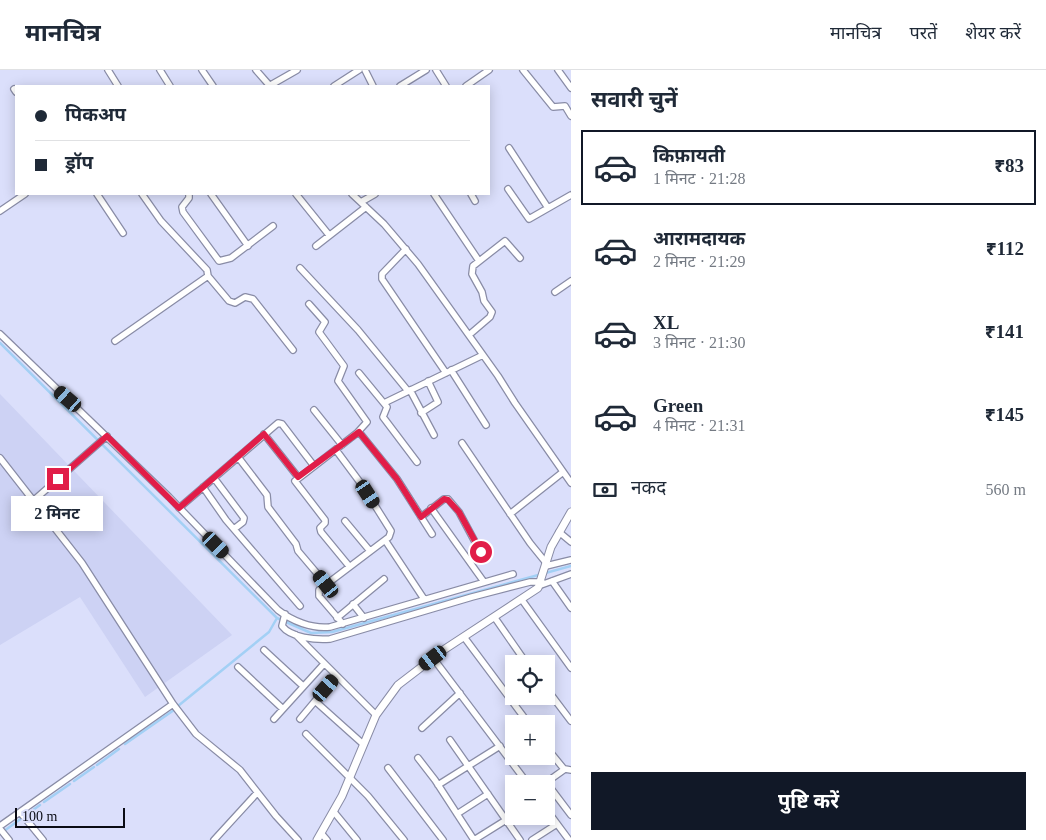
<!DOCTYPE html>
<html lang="hi">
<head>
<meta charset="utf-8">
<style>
	body { margin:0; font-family:"Times New Roman","Noto Sans Devanagari",serif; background:#f6f6f7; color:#1f2937; height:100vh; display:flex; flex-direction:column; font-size:19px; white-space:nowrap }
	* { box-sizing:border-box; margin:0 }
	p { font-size:16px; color:#747a83 }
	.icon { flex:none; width:28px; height:28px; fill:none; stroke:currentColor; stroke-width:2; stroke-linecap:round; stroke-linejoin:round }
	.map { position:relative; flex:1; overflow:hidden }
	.panel { display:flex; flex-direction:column; background:#fff; width:475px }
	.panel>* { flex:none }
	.banner { position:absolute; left:15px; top:15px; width:475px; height:110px; border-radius:0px; box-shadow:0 2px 12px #0003; display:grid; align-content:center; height:110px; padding:0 20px; background:#fff }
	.buttons { position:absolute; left:505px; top:585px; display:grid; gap:10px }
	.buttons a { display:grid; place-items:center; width:50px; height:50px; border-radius:0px; background:#fff; box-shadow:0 2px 12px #0003; font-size:25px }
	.scale { position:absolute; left:15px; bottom:12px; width:110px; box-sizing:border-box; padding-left:5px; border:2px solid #0a0b14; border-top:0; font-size:14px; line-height:18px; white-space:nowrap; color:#0a0b14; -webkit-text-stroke:4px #dbdffb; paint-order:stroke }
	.end { position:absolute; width:22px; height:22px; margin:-11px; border:6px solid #e11d48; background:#fff; box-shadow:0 0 0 2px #fff }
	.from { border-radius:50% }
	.bubble { position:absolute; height:35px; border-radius:0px; background:#fff; box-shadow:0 2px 12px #0003; font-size:16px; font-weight:700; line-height:35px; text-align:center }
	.car { position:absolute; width:15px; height:30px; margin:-15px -8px; border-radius:6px; box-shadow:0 0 4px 1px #0007; background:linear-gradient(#222 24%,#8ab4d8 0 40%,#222 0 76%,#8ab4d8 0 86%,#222 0) }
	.banner b { display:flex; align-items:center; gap:18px; height:48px; font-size:19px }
	.banner b+b { border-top:1px solid #e0e1e3 }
	.banner i { width:12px; height:12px; background:#1f2937 }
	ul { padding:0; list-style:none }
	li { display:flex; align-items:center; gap:15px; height:75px; margin:0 10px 8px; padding:0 10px; border:2px solid transparent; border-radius:0px }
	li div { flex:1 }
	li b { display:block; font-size:19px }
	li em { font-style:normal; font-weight:700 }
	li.selected { border-color:#111827 }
	li>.icon { width:45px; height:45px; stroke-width:1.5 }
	h2 { padding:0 20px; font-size:22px; line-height:60px }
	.pay { display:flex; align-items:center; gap:12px; height:55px; padding:0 20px; font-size:19px }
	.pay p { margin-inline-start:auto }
	.cta { display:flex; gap:10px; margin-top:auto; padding:10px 20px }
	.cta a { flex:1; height:58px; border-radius:0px; background:#111827; color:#fff; font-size:20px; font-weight:700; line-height:58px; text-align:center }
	header { display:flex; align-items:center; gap:30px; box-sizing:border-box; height:70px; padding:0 25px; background:#fff; border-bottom:1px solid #e0e1e3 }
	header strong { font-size:24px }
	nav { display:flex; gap:28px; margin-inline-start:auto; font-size:18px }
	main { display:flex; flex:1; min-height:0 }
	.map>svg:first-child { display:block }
</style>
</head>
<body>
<header>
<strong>मानचित्र</strong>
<nav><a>मानचित्र</a><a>परतें</a><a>शेयर करें</a></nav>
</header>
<main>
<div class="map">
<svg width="571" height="770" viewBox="0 0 571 770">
	<rect width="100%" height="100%" fill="#dbdffb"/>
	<path fill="#cdd2f4" d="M 0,324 L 232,565 L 145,627 L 80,527 L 0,575 Z"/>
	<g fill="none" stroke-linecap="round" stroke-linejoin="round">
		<path stroke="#a3d0f5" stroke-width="2.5" d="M 0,273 L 277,548 L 311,563 L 332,562 L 571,496
			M 178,636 L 269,562 L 277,548
			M 125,674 L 174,640
			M 97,695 L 119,679
			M 74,711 L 94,697
			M 44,732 L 70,714
			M 26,745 L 40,735
			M 4,761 L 22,748"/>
		<defs>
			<path id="minor" d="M 108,0 L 118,16
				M 160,0 L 170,16
				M 202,0 L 213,16
				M 256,0 L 270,16
				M 365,0 L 373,16
				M 436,0 L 446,16
				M 523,0 L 553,37 L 565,36 L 571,46
				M 558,0 L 571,18
				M 269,16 L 297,0
				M 334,16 L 359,0
				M 400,16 L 426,0
				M 466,16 L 489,0
				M 14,19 L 16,22
				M 509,78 L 548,138
				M 508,119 L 529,149 L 571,125
				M 97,124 L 123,163
				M 189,124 L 189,128 L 182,137 L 183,142 L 219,191 L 231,188 L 273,156
				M 211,124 L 248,176
				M 296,124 L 329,165
				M 352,124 L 384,154 L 418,194 L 498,306 L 515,333 L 571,413
				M 434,124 L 479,191
				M 471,124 L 475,131
				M 361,132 L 375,124
				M 0,141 L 25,124
				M 316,176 L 366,137
				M 406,179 L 382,204 L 382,209 L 446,303
				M 300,198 L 358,260 L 408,321
				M 208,206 L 229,231 L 235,233 L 245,227 L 253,229 L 293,280
				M 555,222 L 571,211
				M 309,234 L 325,252 L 319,262 L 344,296 L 338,311 L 367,352 L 357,363 L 295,411 L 325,450 L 325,453 L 320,458 L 321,462 L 349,496
				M 0,264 L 169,427 L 278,540 C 292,551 312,559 330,557 L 513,504
				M 469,265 L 490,247 L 492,242 L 484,231 L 482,222 L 472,204 L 473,196 L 505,171 L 520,188
				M 115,271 L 208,206 L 207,200 L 161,151 L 142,124
				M 451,300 L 486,355
				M 359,303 L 387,337 L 383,347 L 417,392
				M 410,320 L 434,365
				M 384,333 L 483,285
				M 314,340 L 342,375
				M 421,343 L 438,332 L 428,311
				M 359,362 L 397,409 L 432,464
				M 264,364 L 298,407
				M 462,373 L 530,473 L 547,494
				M 336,380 L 362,415 L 391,461 L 389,467 L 319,520 L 319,526 L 343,554
				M 238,387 L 267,425 L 268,437 L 296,474 L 298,481 L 326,514
				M 0,388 L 82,493 L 173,634 L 196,664 L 240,700 L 276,746 L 298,770
				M 214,408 L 244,448 L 243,452 L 234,459
				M 203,417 L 226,450 L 300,536
				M 33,431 L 107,366
				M 179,438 L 278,353 L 282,354 L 314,396
				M 431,438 L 484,512
				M 510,444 L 563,402
				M 421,447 L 444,429 L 448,429 L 459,442 L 481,483
				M 345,451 L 370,481
				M 559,462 L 571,472
				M 385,470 L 424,529
				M 546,496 L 571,490
				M 552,511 L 571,538
				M 541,515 L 571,504
				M 522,530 L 571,598
				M 353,534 L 364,548
				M 285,544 L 282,556 C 291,568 316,570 330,569 L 472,527 L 530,512 L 542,512
				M 337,548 L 384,509
				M 495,548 L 527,594
				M 296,565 L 376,645
				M 464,567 L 529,654
				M 264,580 L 303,616
				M 433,588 L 528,714
				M 238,597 L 283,639
				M 546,618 L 571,651
				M 315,631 L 363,674
				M 274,649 L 323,595
				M 300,649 L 336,606
				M 422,658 L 460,623
				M 306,664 L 368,726 L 404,770
				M 450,670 L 520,770
				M 546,677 L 564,699
				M 418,688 L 435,710 L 474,770
				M 388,698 L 443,770
				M 546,712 L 571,745
				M 544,714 L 565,699 L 571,700
				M 438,715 L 500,676
				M 546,739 L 569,770
				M 20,742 L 43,770
				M 334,742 L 357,770
				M 457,744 L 488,724
				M 0,756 L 173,634
				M 0,759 L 9,770
				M 321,763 L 327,770
				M 214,770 L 257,723
				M 474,770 L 506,750
				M 532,770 L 557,754"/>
			<path id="tertiary" d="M 317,770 L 342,726 L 376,645 L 398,615 L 445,579 L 538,518 L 551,477 L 571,442"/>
		</defs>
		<use href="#minor" stroke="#898ca6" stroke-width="8"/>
		<use href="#tertiary" stroke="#898ca6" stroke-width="9"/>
		<use href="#minor" stroke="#fff" stroke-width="5.5"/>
		<use href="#tertiary" stroke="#fff" stroke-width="7"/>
	</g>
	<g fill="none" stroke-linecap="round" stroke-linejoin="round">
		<path stroke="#e11d48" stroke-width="6" d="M 58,409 L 107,366 L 179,438 L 264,364 L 298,407 L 359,362 L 397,409 L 421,447 L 444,429 L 448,430 L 459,442 L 481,482"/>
	</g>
</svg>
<div class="buttons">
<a><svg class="icon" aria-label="locate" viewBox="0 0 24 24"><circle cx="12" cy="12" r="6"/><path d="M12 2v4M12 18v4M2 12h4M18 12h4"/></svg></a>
<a>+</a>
<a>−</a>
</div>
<div class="scale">100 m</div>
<i class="end from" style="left:481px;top:482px"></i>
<i class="end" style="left:58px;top:409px"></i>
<div class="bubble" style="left:11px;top:426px;width:92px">2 मिनट</div>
<i class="car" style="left:68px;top:329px;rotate:311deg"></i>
<i class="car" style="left:368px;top:424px;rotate:147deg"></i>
<i class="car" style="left:216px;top:475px;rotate:135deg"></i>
<i class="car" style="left:326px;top:514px;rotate:321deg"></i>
<i class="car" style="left:433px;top:588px;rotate:233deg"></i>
<i class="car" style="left:326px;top:618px;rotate:41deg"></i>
<div class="banner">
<b><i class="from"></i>पिकअप</b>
<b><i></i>ड्रॉप</b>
</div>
</div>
<section class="panel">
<h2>सवारी चुनें</h2>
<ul>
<li class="selected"><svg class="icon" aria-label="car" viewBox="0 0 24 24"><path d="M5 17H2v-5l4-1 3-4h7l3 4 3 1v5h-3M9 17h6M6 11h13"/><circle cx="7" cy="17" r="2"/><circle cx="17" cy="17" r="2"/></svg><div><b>किफ़ायती</b><p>1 मिनट · 21:28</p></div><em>₹83</em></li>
<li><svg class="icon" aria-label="car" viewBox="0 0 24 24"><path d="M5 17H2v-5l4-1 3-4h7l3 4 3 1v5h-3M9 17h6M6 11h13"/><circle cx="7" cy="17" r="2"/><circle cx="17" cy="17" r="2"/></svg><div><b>आरामदायक</b><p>2 मिनट · 21:29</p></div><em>₹112</em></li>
<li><svg class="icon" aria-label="car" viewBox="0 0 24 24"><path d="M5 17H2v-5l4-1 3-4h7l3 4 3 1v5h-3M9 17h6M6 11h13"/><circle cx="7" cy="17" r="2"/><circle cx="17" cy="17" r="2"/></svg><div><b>XL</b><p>3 मिनट · 21:30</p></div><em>₹141</em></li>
<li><svg class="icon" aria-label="car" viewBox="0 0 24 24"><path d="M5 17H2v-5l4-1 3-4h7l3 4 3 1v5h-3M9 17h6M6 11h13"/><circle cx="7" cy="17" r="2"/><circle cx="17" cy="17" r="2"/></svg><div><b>Green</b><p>4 मिनट · 21:31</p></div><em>₹145</em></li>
</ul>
<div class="pay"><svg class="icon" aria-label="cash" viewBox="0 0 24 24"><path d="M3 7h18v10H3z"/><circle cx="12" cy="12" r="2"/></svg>नकद<p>560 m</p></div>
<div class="cta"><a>पुष्टि करें</a></div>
</section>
</main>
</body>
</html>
